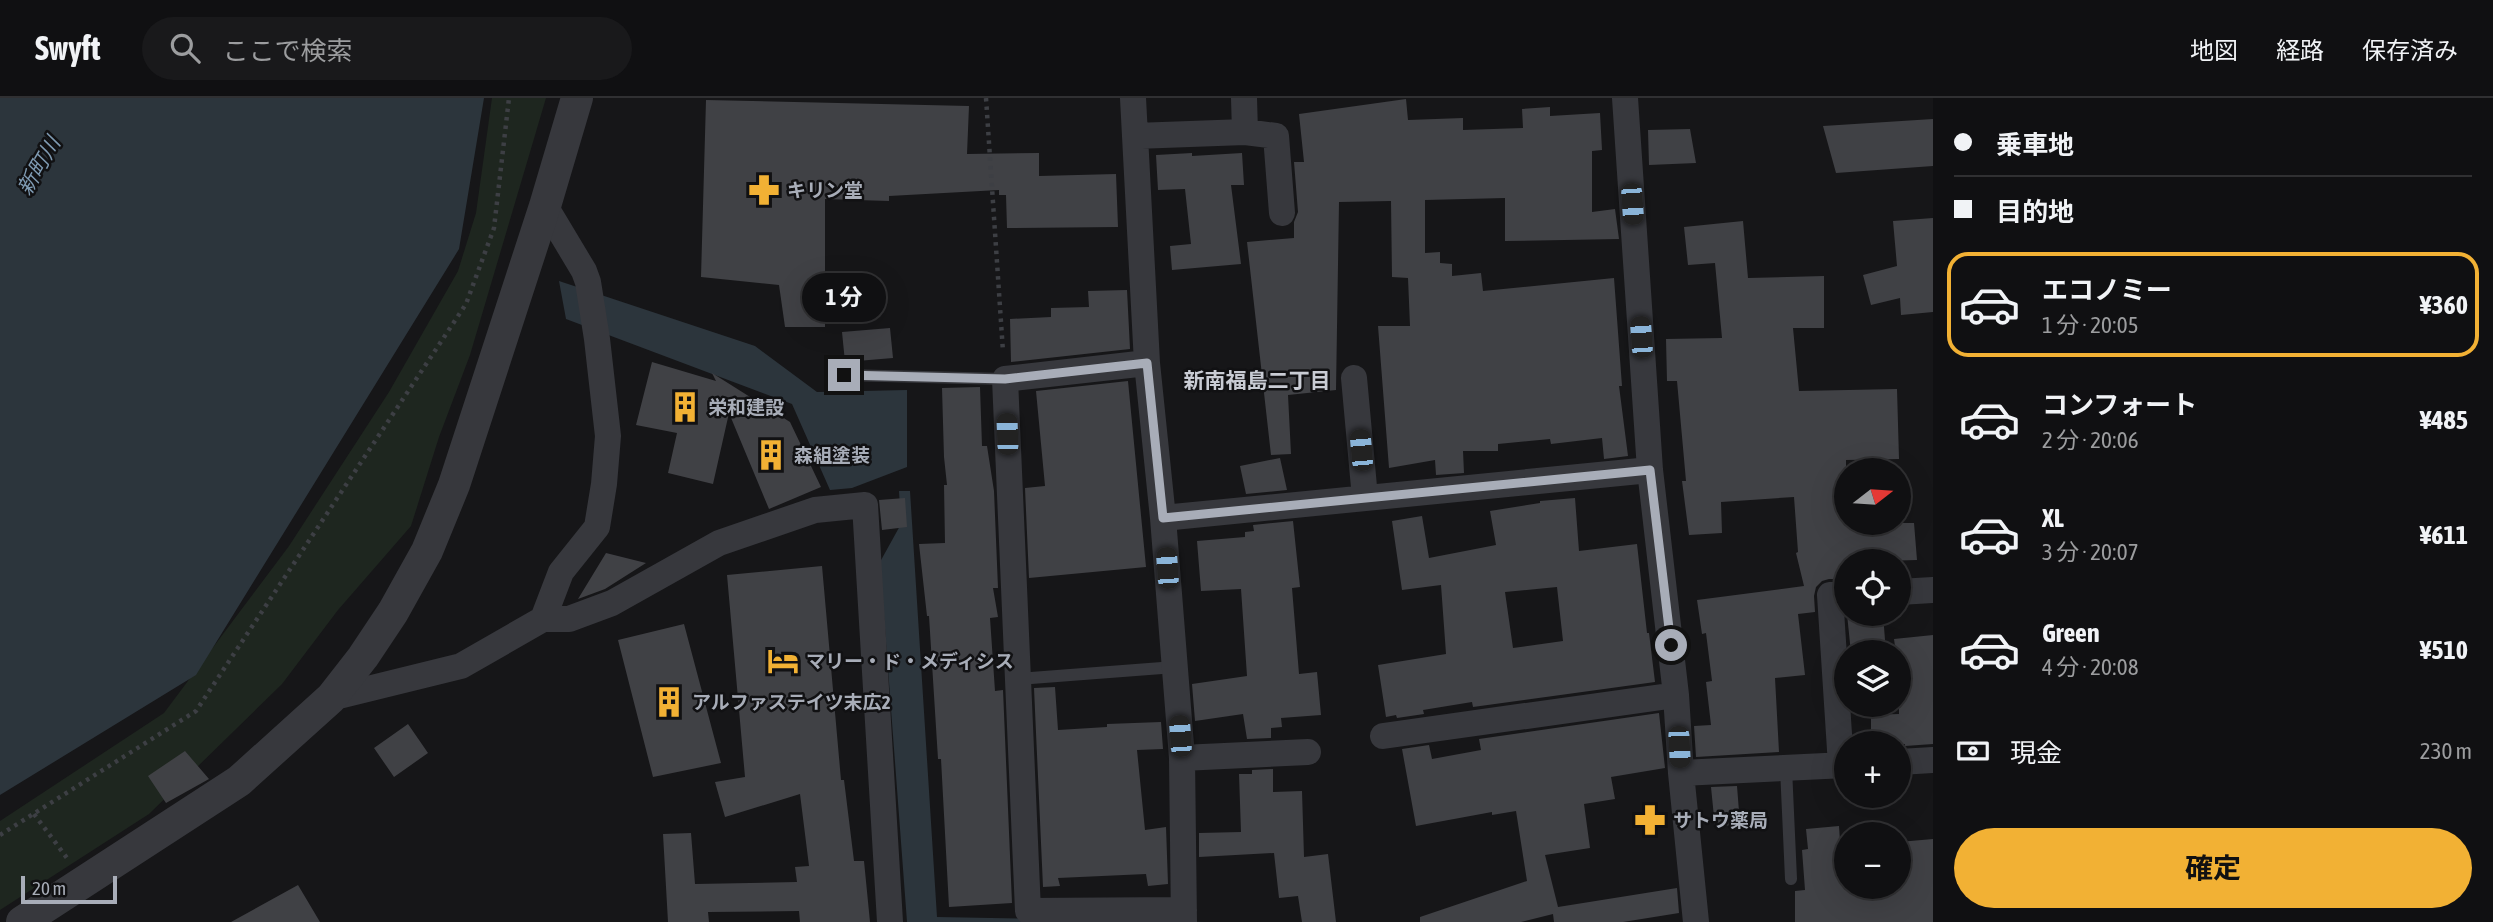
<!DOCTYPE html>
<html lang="ja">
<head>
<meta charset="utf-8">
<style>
	body { margin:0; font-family:"Asap Condensed","Noto Sans JP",sans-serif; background:#19191b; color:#f1f3f6; height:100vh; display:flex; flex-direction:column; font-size:26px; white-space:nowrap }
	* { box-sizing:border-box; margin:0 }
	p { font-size:23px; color:#9c9d9f }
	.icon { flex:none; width:38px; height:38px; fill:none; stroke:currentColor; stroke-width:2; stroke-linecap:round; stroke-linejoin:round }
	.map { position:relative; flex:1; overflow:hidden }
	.sheet { display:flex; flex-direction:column; background:#101012; width:560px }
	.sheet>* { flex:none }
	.guide { display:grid; align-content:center; height:154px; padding:0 21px; background:#101012 }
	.needle { width:46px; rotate:73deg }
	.tools { position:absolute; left:1834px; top:360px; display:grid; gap:14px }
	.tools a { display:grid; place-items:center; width:77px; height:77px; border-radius:50%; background:#101012; box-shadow:0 7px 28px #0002,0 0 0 2px #303032; font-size:35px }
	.scale { position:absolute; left:21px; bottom:18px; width:96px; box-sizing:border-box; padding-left:7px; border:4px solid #a8adb8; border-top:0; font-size:19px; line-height:24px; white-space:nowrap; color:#a8adb8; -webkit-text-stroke:5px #111113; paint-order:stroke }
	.end { position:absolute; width:32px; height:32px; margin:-16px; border:9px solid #a8adb8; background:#111; box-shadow:0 0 0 4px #111 }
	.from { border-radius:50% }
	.bubble { position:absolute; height:49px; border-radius:24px; background:#101012; box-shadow:0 7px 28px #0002,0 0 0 2px #303032; font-size:23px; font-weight:700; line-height:49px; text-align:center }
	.car { position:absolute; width:21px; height:42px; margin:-21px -10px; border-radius:9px; box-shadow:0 0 5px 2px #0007; background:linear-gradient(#222 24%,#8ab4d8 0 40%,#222 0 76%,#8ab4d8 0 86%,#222 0) }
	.guide b { display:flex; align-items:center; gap:24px; height:66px; font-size:26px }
	.guide b+b { border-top:2px solid #303032 }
	.guide i { width:18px; height:18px; background:#f1f3f6 }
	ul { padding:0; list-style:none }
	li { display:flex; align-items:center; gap:21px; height:105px; margin:0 14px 10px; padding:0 7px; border:4px solid transparent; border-radius:21px }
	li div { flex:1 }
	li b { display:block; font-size:26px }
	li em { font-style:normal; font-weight:700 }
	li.active { border-color:#f2b134 }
	li>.icon { width:63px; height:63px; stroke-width:1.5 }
	.pay { display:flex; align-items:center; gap:18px; height:77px; padding:0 21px; font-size:26px }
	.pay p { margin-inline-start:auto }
	.action { display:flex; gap:14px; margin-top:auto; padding:14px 21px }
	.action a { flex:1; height:80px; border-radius:42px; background:#f2b134; color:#111; font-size:28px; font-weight:700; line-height:80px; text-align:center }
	header { display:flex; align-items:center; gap:42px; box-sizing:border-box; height:98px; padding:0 35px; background:#101012; border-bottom:2px solid #303032 }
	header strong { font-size:33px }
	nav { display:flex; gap:38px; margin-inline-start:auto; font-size:24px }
	.search { width:490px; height:63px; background:#19191b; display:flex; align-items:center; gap:18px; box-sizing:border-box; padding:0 24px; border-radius:38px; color:#9c9d9f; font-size:26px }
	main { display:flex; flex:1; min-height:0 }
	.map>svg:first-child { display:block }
</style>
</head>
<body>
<header>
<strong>Swyft</strong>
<div class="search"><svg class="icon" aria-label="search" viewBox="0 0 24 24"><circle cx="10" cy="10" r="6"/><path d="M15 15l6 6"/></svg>ここで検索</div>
<nav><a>地図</a><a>経路</a><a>保存済み</a></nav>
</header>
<main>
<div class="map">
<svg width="1933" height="824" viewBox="0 0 1933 824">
	<rect width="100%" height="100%" fill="#161618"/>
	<path fill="#1e261f" d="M 492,0 L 546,0 L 470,257 L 439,339 L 411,428 L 338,512 L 282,586 L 149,716 L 0,812 L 0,723 L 164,615 L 289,448 L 389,294 L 458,173 L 476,115 Z"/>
	<path fill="#2c353c" d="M 0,0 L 484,0 L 459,151 L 196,577 L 0,697 Z
		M 559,183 L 755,248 L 817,294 L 907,292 L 907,369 L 852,390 L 830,392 L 792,306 L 566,221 Z
		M 899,393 L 910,393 L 937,819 L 1207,824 L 907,824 L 880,464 L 901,426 Z"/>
	<path fill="#404145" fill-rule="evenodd" d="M 1406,1 L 1408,22 L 1463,20 L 1463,32 L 1523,30 L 1522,11 L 1550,9 L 1550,18 L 1600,15 L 1602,52 L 1592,53 L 1592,114 L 1615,111 L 1619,141 L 1505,143 L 1505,100 L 1425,102 L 1425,155 L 1440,154 L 1440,165 L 1452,166 L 1452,178 L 1481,175 L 1483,193 L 1614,180 L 1622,288 L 1619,288 L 1628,358 L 1604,361 L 1602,340 L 1551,346 L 1550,341 L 1498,346 L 1498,353 L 1463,353 L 1464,375 L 1436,377 L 1435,362 L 1389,370 L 1378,228 L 1410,228 L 1408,180 L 1392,179 L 1391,103 L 1339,104 L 1336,292 L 1288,297 L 1291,356 L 1271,357 L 1247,144 L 1294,140 L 1294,124 L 1298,114 L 1294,64 L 1304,64 L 1299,16 Z
		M 706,2 L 969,8 L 967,56 L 1039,55 L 1039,78 L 1116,76 L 1118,129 L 1007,130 L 1006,97 L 999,97 L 999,92 L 889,98 L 889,103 L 825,101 L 825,229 L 785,229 L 779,187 L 701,179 Z
		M 1933,21 L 1933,68 L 1836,75 L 1823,28 Z
		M 1690,31 L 1696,65 L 1649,67 L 1648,32 Z
		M 1192,55 L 1192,58 L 1242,55 L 1244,87 L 1231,87 L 1241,166 L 1172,172 L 1170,148 L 1191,146 L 1185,91 L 1158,92 L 1156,57 Z
		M 1933,120 L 1933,214 L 1901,217 L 1900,200 L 1871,207 L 1863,177 L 1897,168 L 1893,123 Z
		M 1743,123 L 1748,180 L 1824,178 L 1824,230 L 1793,230 L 1799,293 L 1897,291 L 1899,361 L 1846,362 L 1846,425 L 1914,425 L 1917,462 L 1846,464 L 1846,481 L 1829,481 L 1822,483 L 1816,489 L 1814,498 L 1815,514 L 1798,516 L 1805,577 L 1775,580 L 1779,654 L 1696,659 L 1694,628 L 1711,627 L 1706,584 L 1712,583 L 1706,535 L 1702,536 L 1697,502 L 1804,488 L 1796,455 L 1798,454 L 1794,399 L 1721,404 L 1722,435 L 1689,437 L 1682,383 L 1686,383 L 1677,283 L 1667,283 L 1666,241 L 1722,240 L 1715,165 L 1688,167 L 1684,129 Z
		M 1127,192 L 1130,251 L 1011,264 L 1010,221 L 1051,219 L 1051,210 L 1089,209 L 1088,193 Z
		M 890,230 L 893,260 L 845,264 L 842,234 Z
		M 652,264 L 716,283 L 712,275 L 790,324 L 821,389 L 769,411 L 729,315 L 713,386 L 668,375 L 677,335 L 636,327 Z
		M 1128,283 L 1146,469 L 1029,480 L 1025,390 L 1045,388 L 1036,293 Z
		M 980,289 L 982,348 L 987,348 L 994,393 L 998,490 L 993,490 L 998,519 L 990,520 L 995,593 L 1003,592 L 1012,805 L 949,809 L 941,661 L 938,661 L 929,518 L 927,518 L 919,446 L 945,445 L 944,387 L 947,387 L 944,359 L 942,290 Z
		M 1280,360 L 1287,392 L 1246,396 L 1240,368 Z
		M 905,400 L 907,429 L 882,432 L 879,402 Z
		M 1575,400 L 1579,453 L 1637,446 L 1647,535 L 1649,535 L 1655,584 L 1473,609 L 1472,604 L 1423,612 L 1424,616 L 1397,620 L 1396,617 L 1386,619 L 1378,567 L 1446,556 L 1441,487 L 1402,492 L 1392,423 L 1422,418 L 1429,460 L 1496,447 L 1490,413 L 1540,405 L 1540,403 ZM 1557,489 L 1563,543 L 1513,550 L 1505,494 Z
		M 1293,423 L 1300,489 L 1292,490 L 1299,576 L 1317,574 L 1321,617 L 1281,620 L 1282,629 L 1271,630 L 1271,640 L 1247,641 L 1243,616 L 1195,623 L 1192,586 L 1247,578 L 1241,491 L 1201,493 L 1197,443 L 1245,439 L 1245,434 L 1254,433 L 1253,427 Z
		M 606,455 L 646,465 L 605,491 L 578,501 Z
		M 822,468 L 841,682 L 844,682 L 854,763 L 864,763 L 870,824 L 800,824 L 799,813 L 708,814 L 709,824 L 668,824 L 663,736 L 691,735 L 695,786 L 797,784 L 795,769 L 809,768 L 800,696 L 725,719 L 715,684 L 745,679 L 727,477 Z
		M 1847,516 L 1883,516 L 1886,555 L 1851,555 Z
		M 684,526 L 721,665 L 653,679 L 618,542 Z
		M 1933,537 L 1933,646 L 1905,648 L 1905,646 L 1871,646 L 1871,617 L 1899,616 L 1899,555 L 1896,555 L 1894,541 Z
		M 1055,589 L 1058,632 L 1107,629 L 1107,626 L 1161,624 L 1163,651 L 1137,652 L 1145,732 L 1166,729 L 1168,786 L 1148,788 L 1146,776 L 1058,780 L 1060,788 L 1043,789 L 1034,590 Z
		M 1659,615 L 1665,670 L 1611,679 L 1615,701 L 1584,706 L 1590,750 L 1545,757 L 1558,809 L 1677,790 L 1679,815 L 1623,824 L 1554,824 L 1553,816 L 1521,824 L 1420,824 L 1420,819 L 1527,783 L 1516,713 L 1492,717 L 1492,714 L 1416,728 L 1402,651 L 1429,647 L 1432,661 L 1481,652 L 1479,641 Z
		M 408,626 L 428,655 L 394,679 L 374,650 Z
		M 185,653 L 209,681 L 166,705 L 148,678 Z
		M 1273,671 L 1273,694 L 1302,693 L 1304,759 L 1328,756 L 1336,824 L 1302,824 L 1298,798 L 1279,800 L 1274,755 L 1199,759 L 1199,735 L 1241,734 L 1239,676 L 1252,676 L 1252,672 Z
		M 1737,688 L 1740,726 L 1715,729 L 1711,689 Z
		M 1839,728 L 1843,789 L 1899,789 L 1899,744 L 1933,741 L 1933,824 L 1795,824 L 1795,793 L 1805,792 L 1802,752 L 1808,751 L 1806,731 Z
		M 298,787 L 320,824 L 231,824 Z"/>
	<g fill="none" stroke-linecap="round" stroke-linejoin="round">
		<path stroke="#3d3f44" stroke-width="4.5" stroke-dasharray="3.5 5" stroke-linecap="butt" d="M 986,0 L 1003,254
			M 34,716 L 67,760
			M 0,737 L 196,613 L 466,206 L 494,130 L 509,0"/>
		<path stroke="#37383d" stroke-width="12" d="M 844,277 L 1005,281
			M 1018,581 L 1175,569
			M 1786,670 L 1791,781"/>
		<path stroke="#37383d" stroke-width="26" d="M 1133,0 L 1147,265 L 1163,420 L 1182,660 L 1184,824
			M 1244,0 L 1245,34
			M 1625,0 L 1650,372 L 1676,597 L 1681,675 L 1696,824
			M 1135,38 L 1245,34 L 1276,38 L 1282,115
			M 1147,265 L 1005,281 L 1028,813 L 1184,812
			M 1354,280 L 1365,400
			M 1163,420 L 1650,372
			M 1899,494 L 1933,492
			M 543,521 L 569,521 L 612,505 L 719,445 L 815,412 L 865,407 L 890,824
			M 331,600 L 461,568 L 543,521 L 561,474 L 597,429 L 604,386 L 608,338 L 597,241 L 588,184 L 584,173 L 545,108
			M 1383,638 L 1676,597
			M 1182,660 L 1308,654
			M 1899,664 L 1933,662
			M 1841,667 L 1830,497 L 1846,497
			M 1681,675 L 1846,667"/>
		<path stroke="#37383d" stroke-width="32" d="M 22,824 L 239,683 L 331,600 L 363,559 L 393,514 L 427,453 L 454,387 L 545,108 L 577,0"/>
	</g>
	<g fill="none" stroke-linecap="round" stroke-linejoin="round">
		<path stroke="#a8adb8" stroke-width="9" d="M 844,277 L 1005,281 L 1147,265 L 1163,420 L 1650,372 L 1671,547"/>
	</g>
	<defs>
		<symbol id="pharmacy-bare" viewBox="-9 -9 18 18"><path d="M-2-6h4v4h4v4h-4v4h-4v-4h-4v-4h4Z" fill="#f2b134" stroke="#111113" stroke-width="2.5" paint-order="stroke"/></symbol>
		<symbol id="building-bare" viewBox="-9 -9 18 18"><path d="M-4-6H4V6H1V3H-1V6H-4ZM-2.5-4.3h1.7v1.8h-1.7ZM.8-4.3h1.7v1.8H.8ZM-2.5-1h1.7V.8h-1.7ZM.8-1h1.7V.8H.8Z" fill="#f2b134" stroke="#111113" stroke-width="2.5" paint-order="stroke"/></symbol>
		<symbol id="hotel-bare" viewBox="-9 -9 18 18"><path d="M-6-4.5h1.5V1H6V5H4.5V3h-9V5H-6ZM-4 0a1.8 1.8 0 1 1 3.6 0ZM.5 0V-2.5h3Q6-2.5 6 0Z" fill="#f2b134" stroke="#111113" stroke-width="2.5" paint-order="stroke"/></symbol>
	</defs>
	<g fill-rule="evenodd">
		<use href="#pharmacy-bare" x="742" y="70" width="44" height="44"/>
		<use href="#building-bare" x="663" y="287" width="44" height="44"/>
		<use href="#building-bare" x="749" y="335" width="44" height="44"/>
		<use href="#hotel-bare" x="761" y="541" width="44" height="44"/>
		<use href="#building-bare" x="647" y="582" width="44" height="44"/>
		<use href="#pharmacy-bare" x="1628" y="700" width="44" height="44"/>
	</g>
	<g text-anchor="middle" stroke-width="5" stroke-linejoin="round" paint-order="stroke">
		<g font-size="19" font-weight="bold" fill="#a8adb8" stroke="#111113" text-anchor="start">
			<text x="787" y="99">キリン堂</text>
			<text x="708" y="316">栄和建設</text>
			<text x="794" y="364">森組塗装</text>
			<text x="806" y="570">マリー・ド・メディシス</text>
			<text x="692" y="611">アルファステイツ末広2</text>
			<text x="1673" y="729">サトウ薬局</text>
		</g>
		<g font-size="21" font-style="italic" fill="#7f9bb3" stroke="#111113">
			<text transform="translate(39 68) rotate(-60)" y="7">新町川</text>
		</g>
		<g font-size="21" font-weight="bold" fill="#c9ccd4" stroke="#111113">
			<text x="1257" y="290">新南福島二丁目</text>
		</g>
	</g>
</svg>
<div class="tools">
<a><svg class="needle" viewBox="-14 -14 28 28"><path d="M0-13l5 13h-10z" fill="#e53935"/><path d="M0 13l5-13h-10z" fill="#9c9d9f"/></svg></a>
<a><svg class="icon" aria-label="locate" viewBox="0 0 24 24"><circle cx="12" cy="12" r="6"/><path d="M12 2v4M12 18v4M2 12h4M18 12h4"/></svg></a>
<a><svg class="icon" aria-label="layers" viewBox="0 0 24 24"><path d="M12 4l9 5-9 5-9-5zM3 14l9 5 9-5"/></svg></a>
<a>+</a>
<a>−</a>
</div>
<div class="scale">20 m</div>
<i class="end from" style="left:1671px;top:547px"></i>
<i class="end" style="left:844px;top:277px"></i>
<div class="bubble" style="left:802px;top:175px;width:84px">1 分</div>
<i class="car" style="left:1632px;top:106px;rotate:176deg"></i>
<i class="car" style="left:1641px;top:239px;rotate:356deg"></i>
<i class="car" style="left:1007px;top:336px;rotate:358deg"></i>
<i class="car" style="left:1361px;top:352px;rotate:355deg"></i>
<i class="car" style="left:1167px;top:470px;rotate:356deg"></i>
<i class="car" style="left:1180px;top:638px;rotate:356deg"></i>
<i class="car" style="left:1679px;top:649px;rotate:177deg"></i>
</div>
<section class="sheet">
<div class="guide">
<b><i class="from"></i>乗車地</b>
<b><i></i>目的地</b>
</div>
<ul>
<li class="active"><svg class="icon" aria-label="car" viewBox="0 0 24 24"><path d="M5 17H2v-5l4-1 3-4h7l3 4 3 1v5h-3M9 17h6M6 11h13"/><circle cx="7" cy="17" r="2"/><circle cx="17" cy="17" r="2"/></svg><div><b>エコノミー</b><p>1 分 · 20:05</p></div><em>¥360</em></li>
<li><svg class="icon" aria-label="car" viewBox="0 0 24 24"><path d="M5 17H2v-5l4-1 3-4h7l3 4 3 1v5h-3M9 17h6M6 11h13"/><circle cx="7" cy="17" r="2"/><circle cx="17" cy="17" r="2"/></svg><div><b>コンフォート</b><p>2 分 · 20:06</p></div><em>¥485</em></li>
<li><svg class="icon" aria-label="car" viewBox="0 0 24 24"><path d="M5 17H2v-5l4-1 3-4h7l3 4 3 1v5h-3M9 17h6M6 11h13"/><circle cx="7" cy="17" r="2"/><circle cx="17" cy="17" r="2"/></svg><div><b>XL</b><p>3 分 · 20:07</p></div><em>¥611</em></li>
<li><svg class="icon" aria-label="car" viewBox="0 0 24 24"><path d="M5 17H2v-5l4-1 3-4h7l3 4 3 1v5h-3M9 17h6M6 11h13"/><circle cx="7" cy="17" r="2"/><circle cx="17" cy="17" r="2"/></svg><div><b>Green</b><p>4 分 · 20:08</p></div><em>¥510</em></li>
</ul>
<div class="pay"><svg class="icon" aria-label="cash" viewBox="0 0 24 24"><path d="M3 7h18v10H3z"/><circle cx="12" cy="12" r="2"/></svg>現金<p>230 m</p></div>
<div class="action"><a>確定</a></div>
</section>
</main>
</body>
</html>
